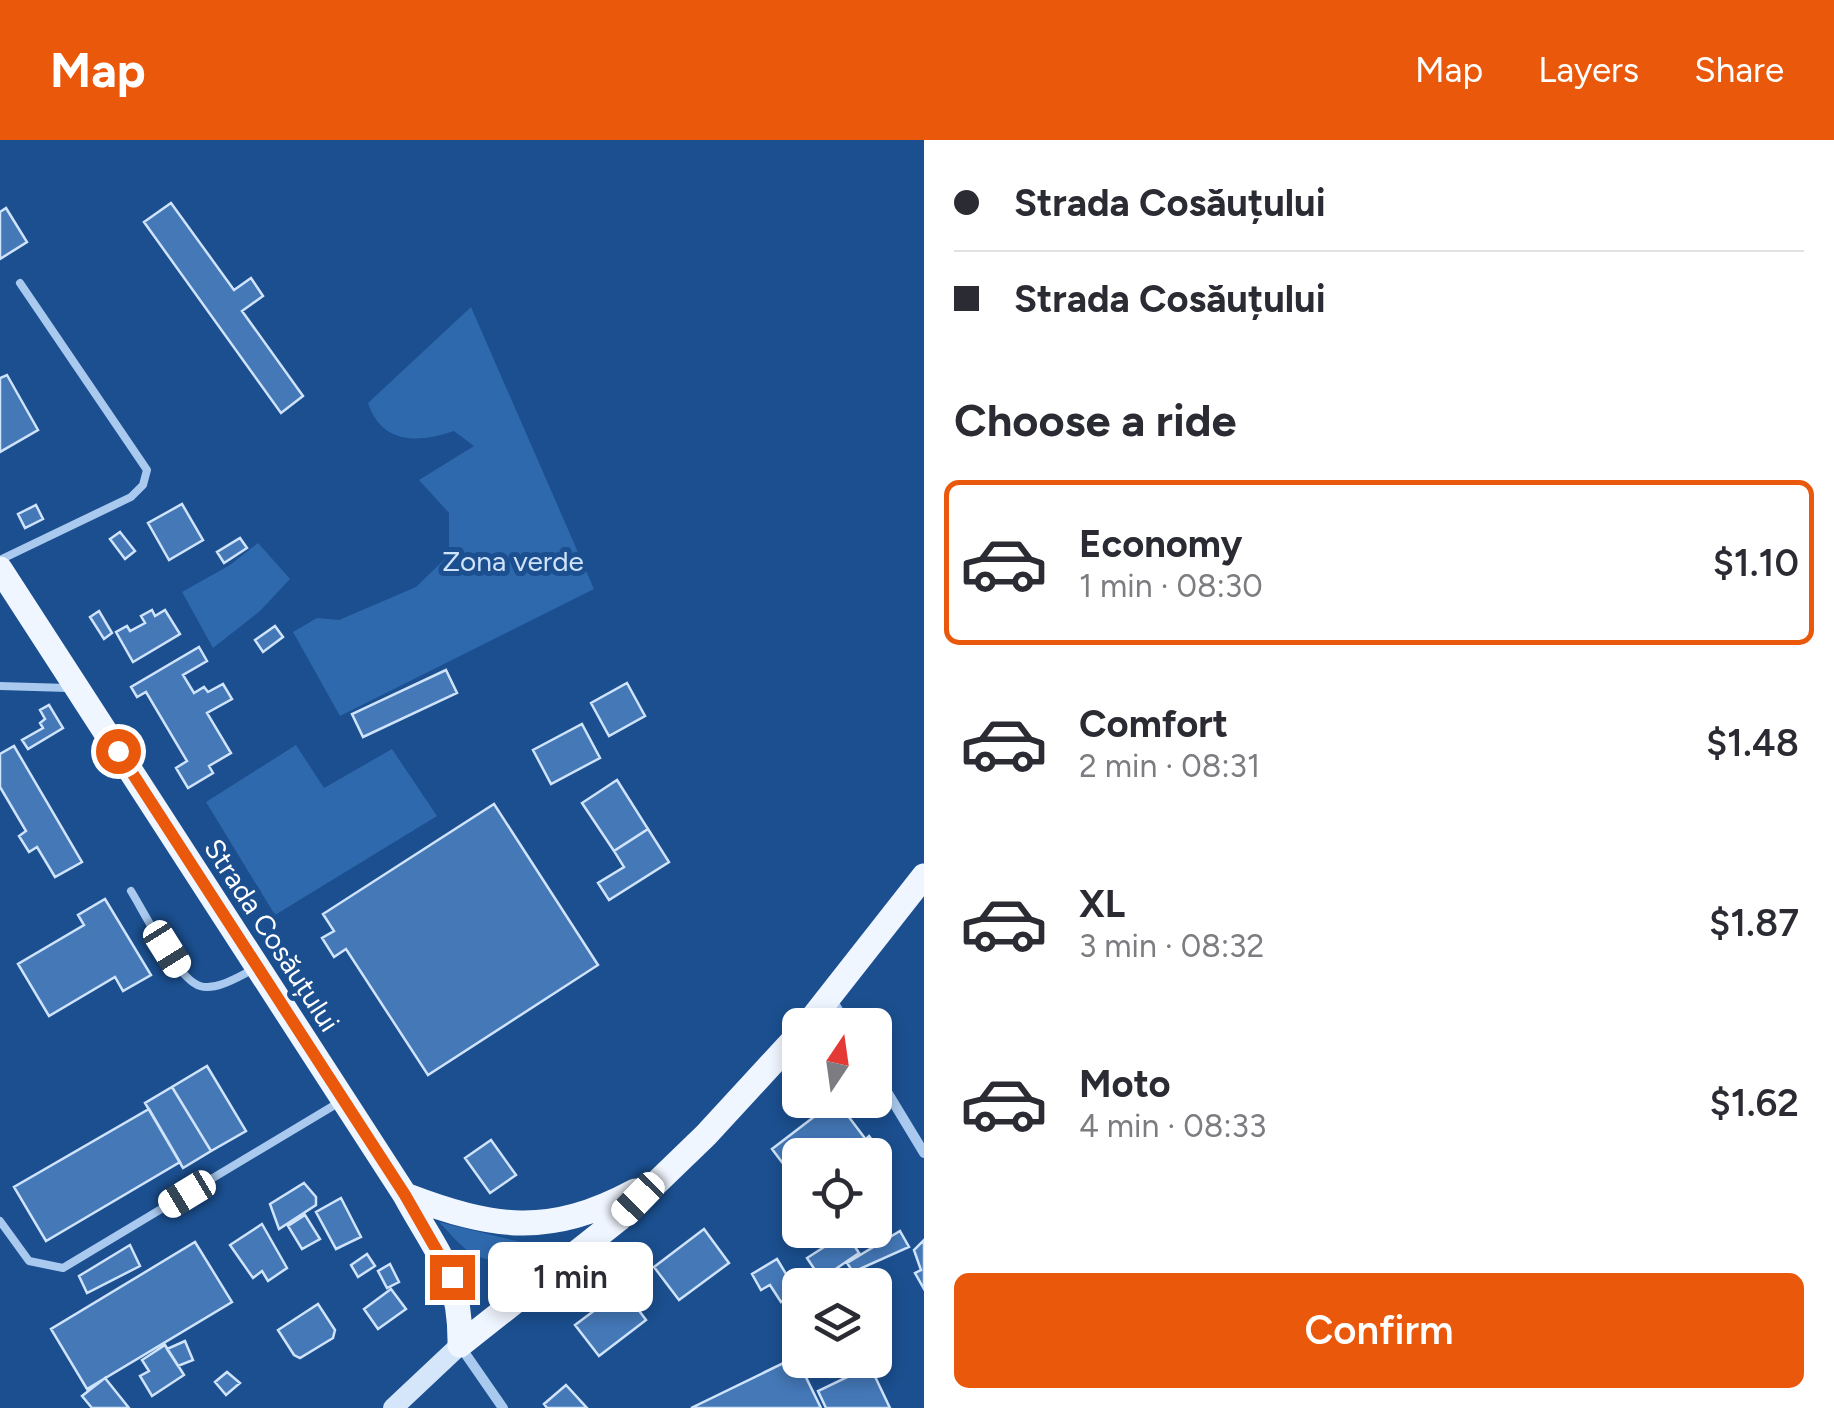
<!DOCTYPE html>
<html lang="en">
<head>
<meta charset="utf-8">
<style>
	body { margin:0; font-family:Figtree,sans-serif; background:#f2f2f3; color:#2b2b33; height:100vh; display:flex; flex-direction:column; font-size:38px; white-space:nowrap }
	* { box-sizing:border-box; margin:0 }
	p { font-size:32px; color:#7c7c81 }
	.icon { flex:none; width:55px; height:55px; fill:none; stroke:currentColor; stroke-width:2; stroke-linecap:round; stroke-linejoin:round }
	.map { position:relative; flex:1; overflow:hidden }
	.side { display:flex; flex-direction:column; background:#fff; width:910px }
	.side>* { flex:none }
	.banner { display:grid; align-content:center; height:220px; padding:0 30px; background:#fff }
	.needle { width:65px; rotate:13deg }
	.buttons { position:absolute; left:782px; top:868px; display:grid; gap:20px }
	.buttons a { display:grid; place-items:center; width:110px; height:110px; border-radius:15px; background:#fff; box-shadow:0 5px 15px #0003; font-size:50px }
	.end { position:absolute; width:45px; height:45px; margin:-22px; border:12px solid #ea580c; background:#fff; box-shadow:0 0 0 5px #fff }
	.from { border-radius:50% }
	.bubble { position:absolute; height:70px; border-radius:15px; background:#fff; box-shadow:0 5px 15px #0003; font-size:32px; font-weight:600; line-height:70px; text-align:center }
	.car { position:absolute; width:30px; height:60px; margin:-30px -15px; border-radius:12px; box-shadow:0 0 8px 2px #0007; background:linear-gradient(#fff 24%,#345 0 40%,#fff 0 76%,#345 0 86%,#fff 0) }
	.banner b { display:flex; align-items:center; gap:35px; height:95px; font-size:38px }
	.banner b+b { border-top:2px solid #e1e1e2 }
	.banner i { width:25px; height:25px; background:#2b2b33 }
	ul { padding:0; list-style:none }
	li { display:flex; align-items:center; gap:30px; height:165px; margin:0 20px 15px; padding:0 10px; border:5px solid transparent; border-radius:15px }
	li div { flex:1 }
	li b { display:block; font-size:38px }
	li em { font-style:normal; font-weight:600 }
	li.active { border-color:#ea580c }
	li>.icon { width:90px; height:90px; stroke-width:1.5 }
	h2 { padding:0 30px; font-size:45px; line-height:120px }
	.action { display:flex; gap:20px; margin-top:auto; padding:20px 30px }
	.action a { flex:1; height:115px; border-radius:15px; background:#ea580c; color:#fff; font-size:40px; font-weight:600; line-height:115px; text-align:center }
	header { display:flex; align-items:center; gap:60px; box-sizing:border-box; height:140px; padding:0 50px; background:#ea580c; color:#fff }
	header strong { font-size:48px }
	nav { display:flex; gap:55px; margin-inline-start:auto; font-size:35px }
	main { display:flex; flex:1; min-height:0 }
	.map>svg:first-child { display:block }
</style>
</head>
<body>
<header>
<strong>Map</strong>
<nav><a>Map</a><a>Layers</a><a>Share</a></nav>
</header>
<main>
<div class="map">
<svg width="924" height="1268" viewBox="0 0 924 1268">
	<rect width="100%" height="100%" fill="#1b4f8f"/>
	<path fill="#2e69ad" d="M 471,167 L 594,449 L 340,576 L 293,492 L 317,478 L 339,480 L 416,447 L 449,415 L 449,373 L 419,340 L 474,306 L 454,291 C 419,303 382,305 368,263 Z
		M 258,403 L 290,439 L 260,471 L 213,508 L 182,452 L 230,425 Z
		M 296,605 L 324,648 L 392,609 L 437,676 L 275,775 L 206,662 Z
		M 439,1082 L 524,1103 L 567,1103 C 542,1122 505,1129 475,1115 C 462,1109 449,1092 439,1082 Z"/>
	<path fill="#4478b7" stroke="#cfe3fa" stroke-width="2.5" d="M 171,63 L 234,150 L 251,138 L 263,156 L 242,171 L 303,256 L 281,273 L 144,82 Z
		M 6,68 L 27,102 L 0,119 L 0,72 Z
		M 7,235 L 38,290 L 0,312 L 0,238 Z
		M 182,364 L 203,400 L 169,420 L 148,383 Z
		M 36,365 L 43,379 L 25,388 L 18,374 Z
		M 120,392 L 135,411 L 125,419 L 110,399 Z
		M 240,398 L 247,408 L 224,423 L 217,412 Z
		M 152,470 L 155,476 L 165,470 L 180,494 L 133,522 L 116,492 L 127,486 L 130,491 L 145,483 L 141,476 Z
		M 99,471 L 112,493 L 104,499 L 90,477 Z
		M 275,486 L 283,497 L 263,512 L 255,500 Z
		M 199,507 L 207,521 L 183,535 L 194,553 L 204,547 L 208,552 L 223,544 L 232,559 L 207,573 L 231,613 L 209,626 L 213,633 L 188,648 L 176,628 L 187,621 L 146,552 L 137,557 L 131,547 Z
		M 446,530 L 457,553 L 363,597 L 352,574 Z
		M 627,543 L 645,576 L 609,596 L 591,563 Z
		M 49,565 L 63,588 L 28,609 L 22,600 L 43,588 L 40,583 L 45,579 L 40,570 Z
		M 582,584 L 600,618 L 551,644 L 533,610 Z
		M 14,606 L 82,722 L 55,737 L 37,707 L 29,712 L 19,696 L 26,691 L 0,647 L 0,614 Z
		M 617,640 L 648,689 L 614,711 L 582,663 Z
		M 494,664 L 598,825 L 428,935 L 346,809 L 334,817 L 322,798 L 334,791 L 323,774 Z
		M 648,689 L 669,722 L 609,760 L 598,743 L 624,727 L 614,711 Z
		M 105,759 L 151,835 L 123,851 L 115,837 L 49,876 L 18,824 L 84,785 L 78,775 Z
		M 207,926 L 246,991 L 211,1011 L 172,947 Z
		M 172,947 L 211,1011 L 183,1028 L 145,963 Z
		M 836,960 L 867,1001 L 849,1015 L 800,1015 L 800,1046 L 772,1009 Z
		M 149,969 L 180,1022 L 46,1101 L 14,1047 Z
		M 869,996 L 884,1016 L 875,1023 L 875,1015 L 849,1015 Z
		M 491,1000 L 516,1035 L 490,1053 L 465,1018 Z
		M 304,1043 L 316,1057 L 316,1065 L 279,1089 L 270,1064 Z
		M 341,1058 L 361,1097 L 336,1109 L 316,1072 Z
		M 305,1075 L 320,1099 L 302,1109 L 288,1086 Z
		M 262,1084 L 287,1128 L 268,1141 L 262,1131 L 253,1138 L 230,1105 Z
		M 704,1089 L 729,1123 L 679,1160 L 654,1127 Z
		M 900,1091 L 909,1107 L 853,1132 L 847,1123 Z
		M 846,1093 L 859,1113 L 821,1139 L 807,1118 Z
		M 924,1100 L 924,1149 L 915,1133 L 921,1130 L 914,1110 Z
		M 195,1102 L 232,1162 L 87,1249 L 51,1189 Z
		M 130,1105 L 140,1126 L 87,1153 L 79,1136 Z
		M 367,1114 L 375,1126 L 358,1137 L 351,1125 Z
		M 777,1119 L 797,1152 L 781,1162 L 770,1145 L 761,1150 L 752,1134 Z
		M 390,1124 L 399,1142 L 387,1148 L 378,1131 Z
		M 391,1149 L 406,1169 L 378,1189 L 364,1169 Z
		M 623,1149 L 646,1180 L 599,1216 L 575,1185 Z
		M 318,1164 L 335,1190 L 333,1198 L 300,1218 L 294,1215 L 278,1190 Z
		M 185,1201 L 193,1220 L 178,1226 L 167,1209 Z
		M 165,1205 L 184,1235 L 152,1256 L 140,1236 L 149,1231 L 142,1220 Z
		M 796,1217 L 821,1268 L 691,1268 Z
		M 870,1226 L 890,1268 L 826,1268 L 818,1251 Z
		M 227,1232 L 240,1243 L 226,1255 L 215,1242 Z
		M 105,1238 L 129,1268 L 92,1268 L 82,1256 Z
		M 566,1245 L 587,1268 L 547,1268 L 544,1264 Z"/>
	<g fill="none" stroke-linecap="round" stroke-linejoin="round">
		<path stroke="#a9c9ee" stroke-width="8" d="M 0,420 L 131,357 L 143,345 L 147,330 L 20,143
			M 0,546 L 68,548
			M 131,751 C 144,772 178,840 200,846 C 216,851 238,837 252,830
			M 0,1081 L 29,1121 L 63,1128 L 338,963"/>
		<path stroke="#a9c9ee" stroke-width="10" d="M 832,860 L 847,885
			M 875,932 L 924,1013
			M 460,1206 L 503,1268"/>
		<path stroke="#d6e6fa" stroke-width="20" d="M 393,1268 L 460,1205"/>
		<path stroke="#f0f6ff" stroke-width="25" d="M 0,429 L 405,1055 C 437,1114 461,1134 460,1205
			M 807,885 L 924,736
			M 405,1055 C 494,1089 549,1097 635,1051
			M 460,1205 L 619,1079 L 706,995 L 800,893"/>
	</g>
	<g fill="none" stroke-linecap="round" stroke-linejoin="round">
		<path stroke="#ea580c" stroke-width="12" d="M 118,611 L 405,1055 L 452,1137"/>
	</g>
	<g text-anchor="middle" stroke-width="10" stroke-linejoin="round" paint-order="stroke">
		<g font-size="28" fill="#cfe3fa" stroke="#1b4f8f">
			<text x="513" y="431">Zona verde</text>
		</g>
		<g font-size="28" fill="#fff" stroke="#1b4f8f">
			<text transform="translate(272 795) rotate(57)" y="10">Strada Cosăuțului</text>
		</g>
	</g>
</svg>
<div class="buttons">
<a><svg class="needle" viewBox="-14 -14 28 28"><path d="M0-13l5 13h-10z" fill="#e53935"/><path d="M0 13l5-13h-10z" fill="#7c7c81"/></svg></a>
<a><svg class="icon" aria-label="locate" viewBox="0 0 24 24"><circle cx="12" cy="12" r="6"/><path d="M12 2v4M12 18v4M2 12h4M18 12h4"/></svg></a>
<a><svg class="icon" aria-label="layers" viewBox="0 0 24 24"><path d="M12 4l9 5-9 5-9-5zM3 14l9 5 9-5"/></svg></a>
</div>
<i class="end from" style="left:118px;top:611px"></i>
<i class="end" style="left:452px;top:1137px"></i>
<div class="bubble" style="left:488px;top:1102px;width:165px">1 min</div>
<i class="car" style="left:167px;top:809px;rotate:148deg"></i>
<i class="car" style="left:187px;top:1054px;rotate:239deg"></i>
<i class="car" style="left:638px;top:1059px;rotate:224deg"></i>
</div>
<section class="side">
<div class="banner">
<b><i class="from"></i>Strada Cosăuțului</b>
<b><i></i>Strada Cosăuțului</b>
</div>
<h2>Choose a ride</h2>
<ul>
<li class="active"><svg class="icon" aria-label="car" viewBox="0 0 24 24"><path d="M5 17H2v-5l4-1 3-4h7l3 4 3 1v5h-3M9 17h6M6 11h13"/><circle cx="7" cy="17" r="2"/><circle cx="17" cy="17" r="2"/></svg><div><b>Economy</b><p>1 min · 08:30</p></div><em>$1.10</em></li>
<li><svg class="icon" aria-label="car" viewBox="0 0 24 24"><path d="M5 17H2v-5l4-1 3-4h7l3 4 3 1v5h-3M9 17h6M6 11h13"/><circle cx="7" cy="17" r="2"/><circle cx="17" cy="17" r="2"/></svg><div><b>Comfort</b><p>2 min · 08:31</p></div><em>$1.48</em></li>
<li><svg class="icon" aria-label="car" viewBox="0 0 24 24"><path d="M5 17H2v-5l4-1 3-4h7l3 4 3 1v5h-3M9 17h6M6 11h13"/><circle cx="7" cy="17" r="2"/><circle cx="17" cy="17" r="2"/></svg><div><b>XL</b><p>3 min · 08:32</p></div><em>$1.87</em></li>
<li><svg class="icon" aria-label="car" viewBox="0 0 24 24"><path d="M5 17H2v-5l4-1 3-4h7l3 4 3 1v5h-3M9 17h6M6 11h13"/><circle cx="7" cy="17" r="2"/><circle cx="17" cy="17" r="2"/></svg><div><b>Moto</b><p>4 min · 08:33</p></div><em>$1.62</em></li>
</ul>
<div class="action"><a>Confirm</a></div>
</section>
</main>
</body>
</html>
